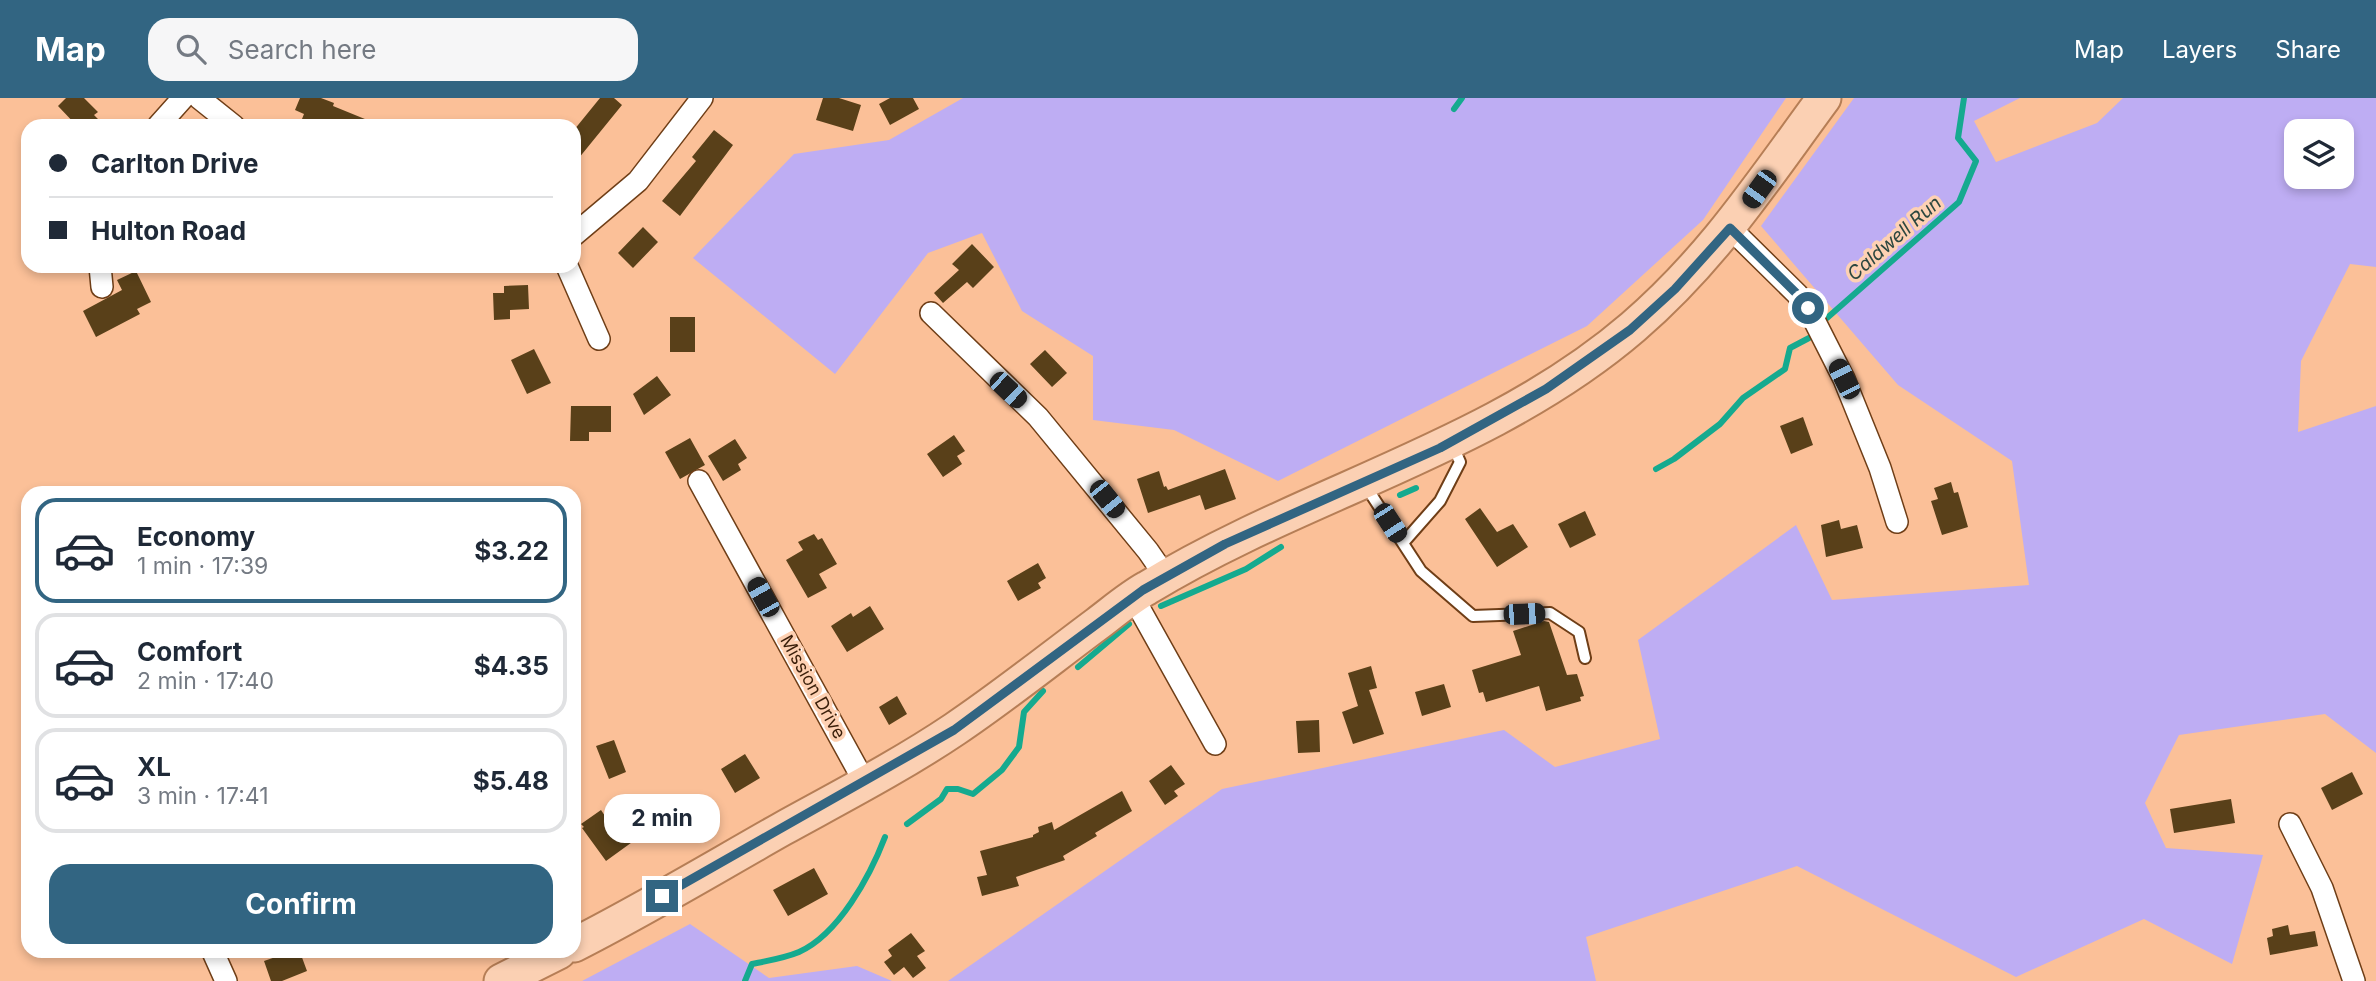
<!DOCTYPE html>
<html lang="en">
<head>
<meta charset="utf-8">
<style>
	body { margin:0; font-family:Inter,sans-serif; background:#f6f6f7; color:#1f2937; height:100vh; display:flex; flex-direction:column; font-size:26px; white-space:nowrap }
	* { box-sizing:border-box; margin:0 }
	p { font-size:23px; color:#747a83 }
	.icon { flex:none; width:38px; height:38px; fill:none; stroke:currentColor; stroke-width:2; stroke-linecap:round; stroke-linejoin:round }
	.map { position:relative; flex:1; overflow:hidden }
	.panel { position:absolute; left:21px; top:388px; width:560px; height:472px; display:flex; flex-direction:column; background:#fff; border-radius:21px; box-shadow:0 4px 10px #0003 }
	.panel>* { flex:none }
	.banner { position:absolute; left:21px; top:21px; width:560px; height:154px; border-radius:21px; box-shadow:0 4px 10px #0003; display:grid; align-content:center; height:154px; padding:0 28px; background:#fff }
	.buttons { position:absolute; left:2284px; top:21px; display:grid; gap:14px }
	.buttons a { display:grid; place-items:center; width:70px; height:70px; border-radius:14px; background:#fff; box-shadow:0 4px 10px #0003; font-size:35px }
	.end { position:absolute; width:32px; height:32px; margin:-16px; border:9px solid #326582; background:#fff; box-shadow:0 0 0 4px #fff }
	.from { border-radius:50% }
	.bubble { position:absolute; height:49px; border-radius:21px; background:#fff; box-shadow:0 4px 10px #0003; font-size:23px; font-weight:700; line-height:49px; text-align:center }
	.car { position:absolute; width:21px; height:42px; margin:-21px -10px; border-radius:9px; box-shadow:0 0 5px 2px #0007; background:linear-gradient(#222 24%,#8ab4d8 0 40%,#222 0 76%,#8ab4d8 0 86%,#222 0) }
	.banner b { display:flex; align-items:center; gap:24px; height:66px; font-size:26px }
	.banner b+b { border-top:2px solid #e0e1e3 }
	.banner i { width:18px; height:18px; background:#1f2937 }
	ul { padding:12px 0 0; list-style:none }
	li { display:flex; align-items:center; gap:21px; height:105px; margin:0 14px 10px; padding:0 14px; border:4px solid #e0e1e3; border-radius:21px }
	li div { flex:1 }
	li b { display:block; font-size:26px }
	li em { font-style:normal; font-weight:700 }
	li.selected { border-color:#326582 }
	li>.icon { width:63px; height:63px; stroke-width:1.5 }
	.cta { display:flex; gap:14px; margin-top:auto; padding:14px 28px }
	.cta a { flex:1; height:80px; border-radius:21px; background:#326582; color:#fff; font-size:28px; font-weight:700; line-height:80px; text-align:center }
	header { display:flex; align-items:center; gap:42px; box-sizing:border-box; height:98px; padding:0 35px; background:#326582; color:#fff }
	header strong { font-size:33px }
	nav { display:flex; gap:38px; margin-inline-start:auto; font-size:24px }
	.search { width:490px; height:63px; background:#f6f6f7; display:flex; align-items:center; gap:18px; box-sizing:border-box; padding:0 24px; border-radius:21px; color:#747a83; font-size:26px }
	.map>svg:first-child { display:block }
</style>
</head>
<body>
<header>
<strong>Map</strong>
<div class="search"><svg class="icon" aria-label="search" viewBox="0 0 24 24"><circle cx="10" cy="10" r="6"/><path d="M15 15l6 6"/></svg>Search here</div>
<nav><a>Map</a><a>Layers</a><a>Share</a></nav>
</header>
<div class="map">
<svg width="2376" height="883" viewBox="0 0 2376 883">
	<rect width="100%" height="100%" fill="#fbc098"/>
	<path fill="#beadf3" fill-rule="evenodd" d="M 963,0 L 1786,0 L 1703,122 L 1587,228 L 1278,383 L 1174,332 L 1093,322 L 1093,258 L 1022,213 L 982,135 L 928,155 L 835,276 L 693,160 L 794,56 L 889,42 Z
		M 1854,0 L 2020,0 L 1974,23 L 1996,64 L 2097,25 L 2123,0 L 2376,0 L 2376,169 L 2350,166 L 2301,263 L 2298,334 L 2376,308 L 2376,655 L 2325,616 L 2179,637 L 2145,705 L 2166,750 L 2263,757 L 2232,866 L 2144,821 L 2016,879 L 1797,768 L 1586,839 L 1596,883 L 948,883 L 1222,691 L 1504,632 L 1555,669 L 1660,641 L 1638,542 L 1796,427 L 1832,502 L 2029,487 L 2012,363 L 1898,287 L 1761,128 ZM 2296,33 L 2342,33 L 2342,79 L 2296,79 Z
		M 690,826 L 769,880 L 857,868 L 892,883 L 582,883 Z"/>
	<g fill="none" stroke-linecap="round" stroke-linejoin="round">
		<path stroke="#15aa8f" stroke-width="6" d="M 1454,11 L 1462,0
			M 1827,220 L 1959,104 L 1976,63 L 1958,40 L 1964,0
			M 1656,371 L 1674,361 L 1720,326 L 1743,300 L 1785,271 L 1790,250 L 1809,240
			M 1400,397 L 1416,390
			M 1161,508 L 1246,471 L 1281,449
			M 1078,569 L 1129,526
			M 907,726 L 941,701 L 947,691 L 958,691 L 973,696 L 1002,672 L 1019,649 L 1024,614 L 1043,593
			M 745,883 L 752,866 C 767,863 785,860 799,854 C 839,836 870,778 885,739"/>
	</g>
	<path fill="#594019" d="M 66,0 L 84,0 L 98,14 L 94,17 L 105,28 L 77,28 L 58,8 Z
		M 300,0 L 321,0 L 334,5 L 333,8 L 382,28 L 321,28 L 302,21 L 304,16 L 295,12 Z
		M 600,0 L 614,0 L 622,7 L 574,66 L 574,32 Z
		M 823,0 L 839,0 L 861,7 L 853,33 L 816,22 Z
		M 890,0 L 913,0 L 919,11 L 890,27 L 879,6 Z
		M 714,32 L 733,47 L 680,118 L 662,103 L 696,63 L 692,59 Z
		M 643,129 L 658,144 L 633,170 L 618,155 Z
		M 972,146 L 994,169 L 973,190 L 967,184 L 943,205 L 934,195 L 959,172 L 952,166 Z
		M 136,173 L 151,204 L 137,211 L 140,216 L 96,239 L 83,213 L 122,192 L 117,182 Z
		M 528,187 L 529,211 L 510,212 L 510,221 L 494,222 L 493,195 L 504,195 L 504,188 Z
		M 670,219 L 695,219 L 695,254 L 670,254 Z
		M 534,251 L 551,285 L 527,296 L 511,262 Z
		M 1045,252 L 1067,275 L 1052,289 L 1030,266 Z
		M 657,278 L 671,297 L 644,317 L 633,296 Z
		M 571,308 L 611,308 L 611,334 L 589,334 L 589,343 L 570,343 Z
		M 1803,319 L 1813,347 L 1791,356 L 1780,328 Z
		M 954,337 L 965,353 L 957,358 L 962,366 L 943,379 L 927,356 Z
		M 690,340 L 705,367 L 680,381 L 665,354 Z
		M 735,341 L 747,360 L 738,366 L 741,372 L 723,383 L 708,358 Z
		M 1225,371 L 1236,401 L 1205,412 L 1200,397 L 1148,415 L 1137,381 L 1159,373 L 1164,389 L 1166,388 L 1168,392 Z
		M 1951,384 L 1954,395 L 1958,394 L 1968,429 L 1942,437 L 1931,403 L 1938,401 L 1934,390 Z
		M 1480,410 L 1497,434 L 1513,426 L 1528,449 L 1497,469 L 1465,421 Z
		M 1585,413 L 1596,437 L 1570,450 L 1558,426 Z
		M 1839,422 L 1841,431 L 1857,427 L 1863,450 L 1826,459 L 1821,427 Z
		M 814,436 L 818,442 L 822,440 L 837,466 L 819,476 L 827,490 L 808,500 L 786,462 L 803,452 L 798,444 Z
		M 1038,465 L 1046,480 L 1038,485 L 1041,490 L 1018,503 L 1007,483 Z
		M 870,508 L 884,531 L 847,554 L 831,528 L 851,515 L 853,519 Z
		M 1544,523 L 1549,524 L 1567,577 L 1577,576 L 1584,598 L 1580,599 L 1581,603 L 1546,613 L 1539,588 L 1486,604 L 1483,594 L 1479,595 L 1472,572 L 1521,557 L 1513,533 Z
		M 1371,568 L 1377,590 L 1369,592 L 1384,636 L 1353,646 L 1342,614 L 1358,608 L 1348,575 Z
		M 1444,586 L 1451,609 L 1422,618 L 1415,594 Z
		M 897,598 L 907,616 L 889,627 L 879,609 Z
		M 1319,622 L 1320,654 L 1298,655 L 1296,623 Z
		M 614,642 L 626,674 L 609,681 L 596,648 Z
		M 745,656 L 760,680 L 735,695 L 721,671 Z
		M 1171,667 L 1185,686 L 1174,693 L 1178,698 L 1165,707 L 1149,683 Z
		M 2352,674 L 2363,696 L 2332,712 L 2321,690 Z
		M 1122,693 L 1132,713 L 1095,735 L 1097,738 L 1063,758 L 1065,762 L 1016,779 L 1019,788 L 982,798 L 977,779 L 987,777 L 980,753 L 1033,739 L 1033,737 L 1039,734 L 1038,729 L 1052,724 L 1054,732 Z
		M 2231,701 L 2235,725 L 2174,735 L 2170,711 Z
		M 601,712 L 613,730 L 622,723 L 635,742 L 606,763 L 582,730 L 584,729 L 581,726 Z
		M 814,770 L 828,796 L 788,818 L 773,792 Z
		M 2288,827 L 2290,837 L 2315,833 L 2318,848 L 2270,857 L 2267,840 L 2273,838 L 2272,831 Z
		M 911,835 L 925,853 L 917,858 L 926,870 L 913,880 L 904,869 L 894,877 L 884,864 L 892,858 L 888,852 Z
		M 290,854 L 300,854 L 307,873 L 282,883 L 271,883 L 264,863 Z"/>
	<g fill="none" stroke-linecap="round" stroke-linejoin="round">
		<defs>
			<path id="lane" d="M 1365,387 L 1421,473 L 1473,518 L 1550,515 L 1579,534 L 1585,560
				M 1403,445 L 1440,403 L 1460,364 L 1452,346"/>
			<path id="street" d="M 199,0 L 234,28
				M 158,28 L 183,0
				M 1730,130 L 1797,196 L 1808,210 L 1844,281 L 1880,370 L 1897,424
				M 574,137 L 638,83 L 702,0
				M 100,168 L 102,189
				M 567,168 L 599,241
				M 931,215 L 1038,319 L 1148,453 L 1166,479
				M 699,383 L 865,685
				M 1133,499 L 1215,646
				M 2290,726 L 2322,790 L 2354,883
				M 213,854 L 226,883"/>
			<path id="primary" d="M 574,847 C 645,811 713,770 782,731 C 840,699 900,668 955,631 C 1004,598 1050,561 1097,526 C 1113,514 1129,500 1147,490 C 1304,394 1491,351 1633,229 C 1713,160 1762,84 1824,0
				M 501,883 L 559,854"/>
		</defs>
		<use href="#lane" stroke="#6f3e17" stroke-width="14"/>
		<use href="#street" stroke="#6f3e17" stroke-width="24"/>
		<use href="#primary" stroke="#b67e56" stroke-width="37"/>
		<use href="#lane" stroke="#fff" stroke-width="10"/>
		<use href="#street" stroke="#fff" stroke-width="21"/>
		<use href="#primary" stroke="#fbd0b3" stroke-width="33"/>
	</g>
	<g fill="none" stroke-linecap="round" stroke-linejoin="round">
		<path stroke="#326582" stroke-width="9" d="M 662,798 L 954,632 L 1143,492 L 1225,446 L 1440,350 L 1546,291 L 1630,232 L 1675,191 L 1730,130 L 1797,196 L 1808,210"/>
	</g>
	<g text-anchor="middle" stroke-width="7" stroke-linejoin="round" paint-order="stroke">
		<g font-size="18" fill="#3a1e09" stroke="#fed1b3">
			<text transform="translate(813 589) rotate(61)" y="6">Mission Drive</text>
		</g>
		<g font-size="19" font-style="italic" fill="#2c4740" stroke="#fed1b3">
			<text transform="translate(1894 140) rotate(-41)" y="7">Caldwell Run</text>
		</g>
	</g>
</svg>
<div class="buttons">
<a><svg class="icon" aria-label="layers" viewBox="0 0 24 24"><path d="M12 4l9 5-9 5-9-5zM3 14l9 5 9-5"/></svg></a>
</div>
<i class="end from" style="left:1808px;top:210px"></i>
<i class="end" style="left:662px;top:798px"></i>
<div class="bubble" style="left:604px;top:696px;width:116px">2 min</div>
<i class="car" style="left:1759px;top:91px;rotate:216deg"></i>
<i class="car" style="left:1844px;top:281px;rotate:333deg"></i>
<i class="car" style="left:1008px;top:292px;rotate:133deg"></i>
<i class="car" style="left:1107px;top:401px;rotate:141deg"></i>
<i class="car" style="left:1390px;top:425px;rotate:147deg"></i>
<i class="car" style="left:763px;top:499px;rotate:331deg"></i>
<i class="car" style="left:1524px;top:516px;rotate:88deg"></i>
<div class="banner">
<b><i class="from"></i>Carlton Drive</b>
<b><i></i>Hulton Road</b>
</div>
<section class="panel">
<ul>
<li class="selected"><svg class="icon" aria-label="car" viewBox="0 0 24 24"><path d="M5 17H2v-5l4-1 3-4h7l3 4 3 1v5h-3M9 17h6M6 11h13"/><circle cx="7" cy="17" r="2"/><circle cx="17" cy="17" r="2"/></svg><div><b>Economy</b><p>1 min · 17:39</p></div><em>$3.22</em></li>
<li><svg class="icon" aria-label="car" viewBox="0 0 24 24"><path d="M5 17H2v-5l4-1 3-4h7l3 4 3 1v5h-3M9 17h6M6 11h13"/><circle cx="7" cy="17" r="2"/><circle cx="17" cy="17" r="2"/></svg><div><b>Comfort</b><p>2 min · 17:40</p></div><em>$4.35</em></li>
<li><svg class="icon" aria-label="car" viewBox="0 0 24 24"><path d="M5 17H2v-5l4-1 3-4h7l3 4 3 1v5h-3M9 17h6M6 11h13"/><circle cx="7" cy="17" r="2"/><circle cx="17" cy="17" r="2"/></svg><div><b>XL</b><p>3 min · 17:41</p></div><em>$5.48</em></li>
</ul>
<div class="cta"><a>Confirm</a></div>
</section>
</div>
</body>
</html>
